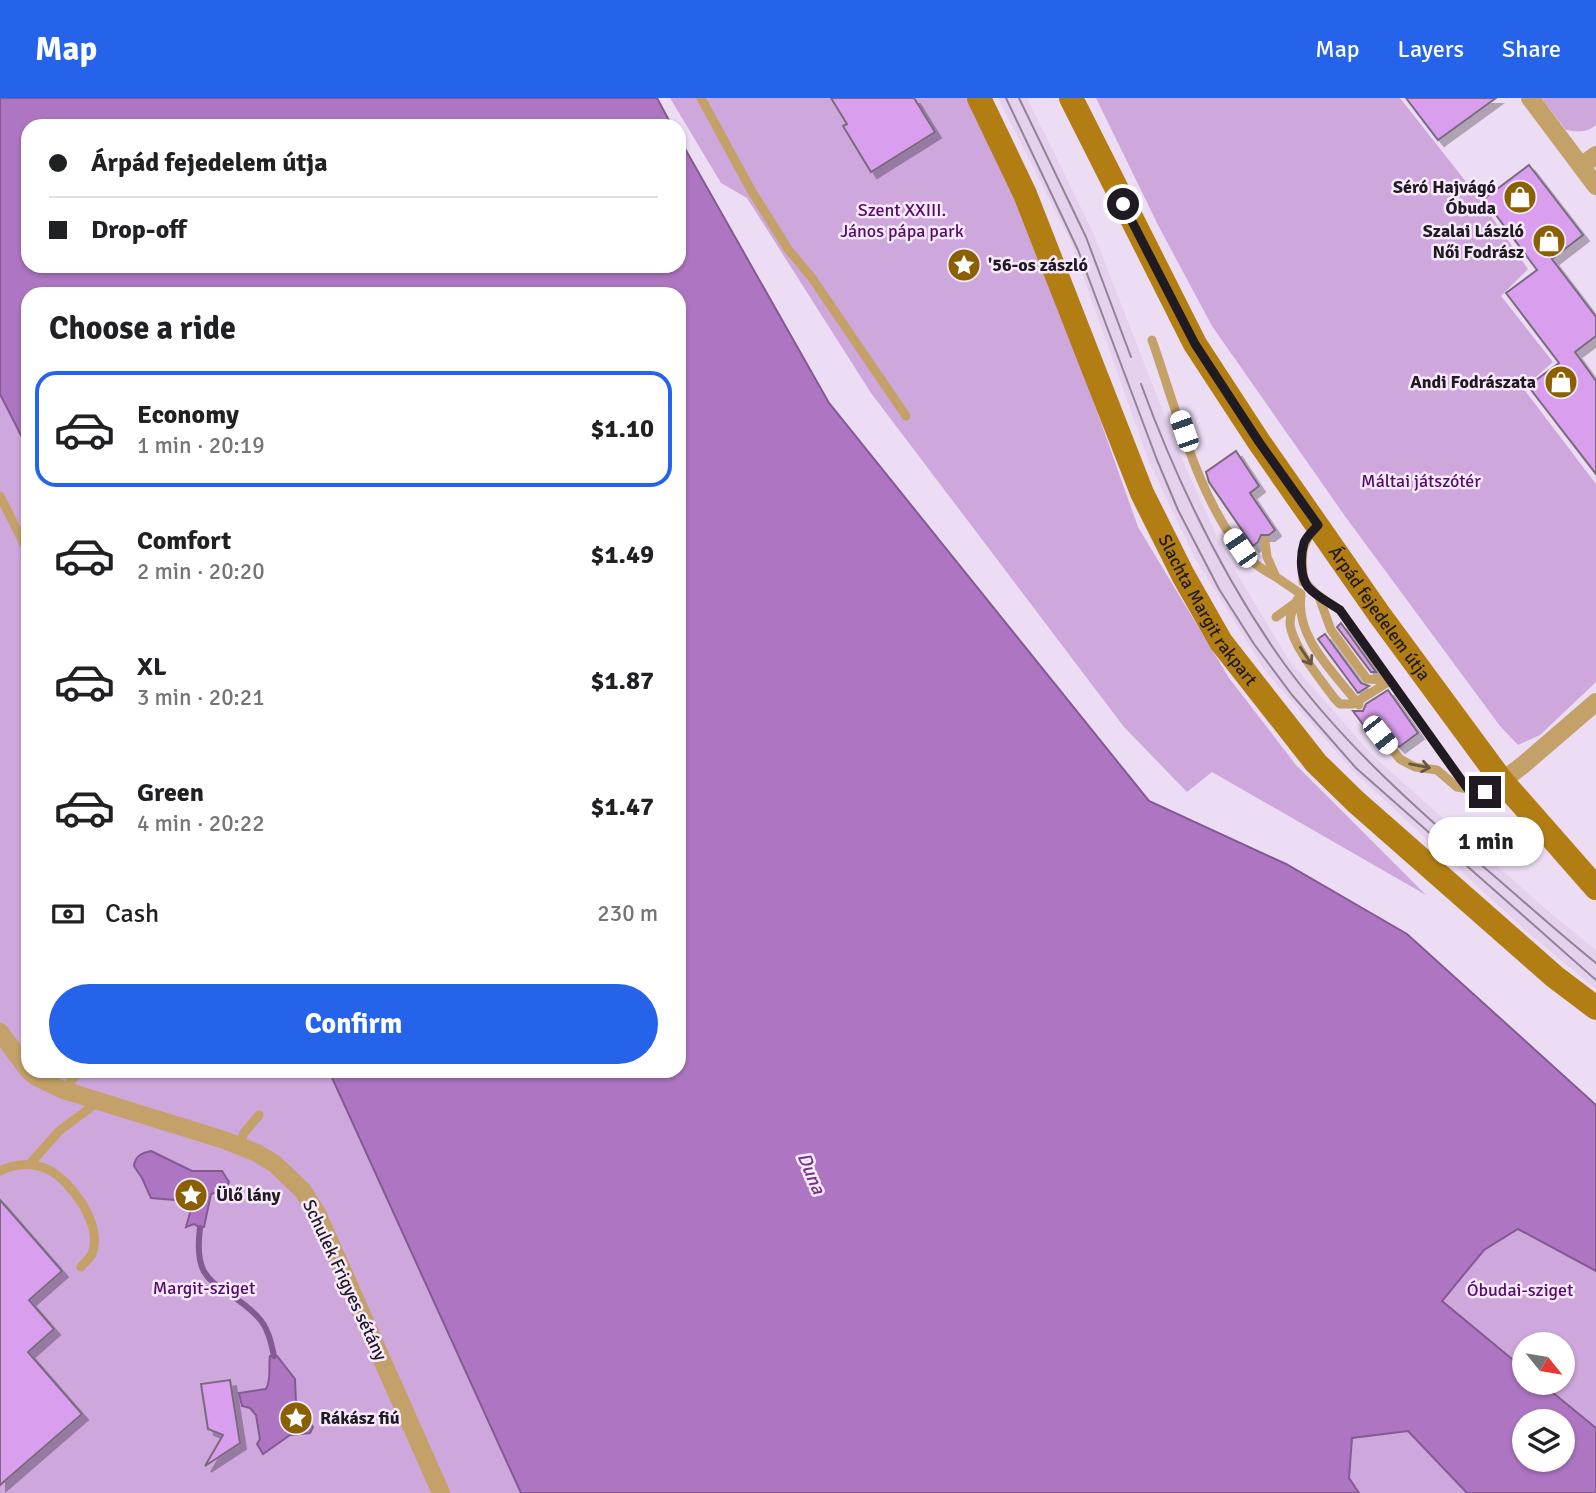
<!DOCTYPE html>
<html lang="en">
<head>
<meta charset="utf-8">
<style>
	body { margin:0; font-family:Signika,sans-serif; background:#f2f2f2; color:#202124; height:100vh; display:flex; flex-direction:column; font-size:26px; white-space:nowrap }
	* { box-sizing:border-box; margin:0 }
	p { font-size:23px; color:#757577 }
	.icon { flex:none; width:38px; height:38px; fill:none; stroke:currentColor; stroke-width:2; stroke-linecap:round; stroke-linejoin:round }
	.map { position:relative; flex:1; overflow:hidden }
	.side { position:absolute; left:21px; top:189px; width:665px; height:791px; display:flex; flex-direction:column; background:#fff; border-radius:21px; box-shadow:0 2px 5px #0004 }
	.side>* { flex:none }
	.guide { position:absolute; left:21px; top:21px; width:665px; height:154px; border-radius:21px; box-shadow:0 2px 5px #0004; display:grid; align-content:center; height:154px; padding:0 28px; background:#fff }
	.needle { width:46px; rotate:120deg }
	.fabs { position:absolute; left:1512px; top:1234px; display:grid; gap:14px }
	.fabs a { display:grid; place-items:center; width:63px; height:63px; border-radius:50%; background:#fff; box-shadow:0 2px 5px #0004; font-size:35px }
	.end { position:absolute; width:32px; height:32px; margin:-16px; border:9px solid #201a22; background:#fff; box-shadow:0 0 0 4px #fff }
	.from { border-radius:50% }
	.bubble { position:absolute; height:49px; border-radius:24px; background:#fff; box-shadow:0 2px 5px #0004; font-size:23px; font-weight:700; line-height:49px; text-align:center }
	.car { position:absolute; width:21px; height:42px; margin:-21px -10px; border-radius:9px; box-shadow:0 0 5px 2px #0007; background:linear-gradient(#fff 24%,#345 0 40%,#fff 0 76%,#345 0 86%,#fff 0) }
	.guide b { display:flex; align-items:center; gap:24px; height:66px; font-size:26px }
	.guide b+b { border-top:2px solid #e0e0e0 }
	.guide i { width:18px; height:18px; background:#202124 }
	ul { padding:0; list-style:none }
	li { display:flex; align-items:center; gap:21px; height:116px; margin:0 14px 10px; padding:0 14px; border:4px solid transparent; border-radius:21px }
	li div { flex:1 }
	li b { display:block; font-size:26px }
	li em { font-style:normal; font-weight:700 }
	li.selected { border-color:#2563eb }
	li>.icon { width:63px; height:63px; stroke-width:1.5 }
	h2 { padding:0 28px; font-size:32px; line-height:84px }
	.pay { display:flex; align-items:center; gap:18px; height:77px; padding:0 28px; font-size:26px }
	.pay p { margin-inline-start:auto }
	.cta { display:flex; gap:14px; margin-top:auto; padding:14px 28px }
	.cta a { flex:1; height:80px; border-radius:42px; background:#2563eb; color:#fff; font-size:28px; font-weight:700; line-height:80px; text-align:center }
	header { display:flex; align-items:center; gap:42px; box-sizing:border-box; height:98px; padding:0 35px; background:#2563eb; color:#fff }
	header strong { font-size:33px }
	nav { display:flex; gap:38px; margin-inline-start:auto; font-size:24px }
	.map>svg:first-child { display:block }
</style>
</head>
<body>
<header>
<strong>Map</strong>
<nav><a>Map</a><a>Layers</a><a>Share</a></nav>
</header>
<div class="map">
<svg width="1596" height="1395" viewBox="0 0 1596 1395">
	<defs>
		<filter id="shadow"><feDropShadow dx="6" dy="6" stdDeviation="0" flood-color="#0004"/></filter>
	</defs>
	<rect width="100%" height="100%" fill="#edddf4"/>
	<path fill="#e5d0ed" d="M 998,0 L 1027,0 L 1093,134 L 1178,352 L 1223,452 L 1288,561 L 1372,657 L 1548,813 L 1596,852 L 1596,891 L 1527,834 L 1353,673 L 1266,574 L 1196,462 L 1149,364 L 1071,144 Z"/>
	<path fill="#cea7dc" d="M 670,0 L 974,0 L 1009,65 L 1138,429 L 1229,580 L 1296,667 L 1426,797 L 1212,674 L 1187,694 L 1124,629 L 871,295 L 747,100 L 721,85 Z
		M 1096,0 L 1400,0 L 1478,99 L 1528,171 L 1501,198 L 1553,264 L 1523,290 L 1596,386 L 1596,584 L 1540,637 L 1518,647 L 1500,628 L 1347,421 L 1212,228 L 1159,129 Z
		M 1541,0 L 1596,0 L 1596,27 C 1587,35 1577,34 1566,32 Z
		M 0,296 L 28,351 L 28,973 L 329,973 L 521,1395 L 0,1395 Z
		M 1518,1131 L 1596,1173 L 1596,1330 L 1541,1285 L 1563,1284 L 1563,1246 L 1524,1246 L 1524,1271 L 1442,1203 L 1484,1152 Z
		M 1409,1333 L 1467,1395 L 1359,1395 L 1349,1381 L 1352,1340 Z"/>
	<path fill="#ae76c2" stroke="#835a92" stroke-width="2" fill-rule="evenodd" d="M 0,0 L 657,0 L 672,28 L 28,28 L 28,168 L 679,168 L 679,40 L 829,305 L 1149,703 L 1286,766 L 1407,836 L 1596,1007 L 1596,1173 L 1518,1131 L 1484,1152 L 1442,1203 L 1524,1271 L 1524,1284 L 1541,1285 L 1596,1330 L 1596,1395 L 1467,1395 L 1408,1333 L 1352,1340 L 1349,1380 L 1359,1395 L 521,1395 L 329,973 L 679,973 L 679,196 L 28,196 L 28,351 L 0,296 ZM 1524,1323 L 1563,1323 L 1563,1362 L 1524,1362 Z
		M 151,1053 L 192,1073 L 222,1073 L 229,1084 L 226,1091 L 211,1096 L 204,1129 L 200,1130 L 194,1126 L 186,1129 L 191,1111 L 175,1102 L 151,1100 L 142,1080 L 134,1068 C 135,1058 142,1055 151,1053 Z
		M 270,1258 L 277,1258 L 295,1281 L 296,1305 L 313,1329 L 310,1335 L 290,1337 L 263,1356 L 257,1346 L 260,1341 L 256,1317 L 250,1310 L 242,1308 L 239,1295 L 266,1291 C 272,1280 268,1270 270,1258 Z"/>
	<g fill="none" stroke-linecap="round" stroke-linejoin="round">
		<path stroke="#835a92" stroke-width="6" d="M 200,1130 C 192,1192 222,1182 257,1218 C 268,1229 271,1244 274,1258"/>
	</g>
	<path fill="#d99fee" stroke="#796b7f" stroke-width="2" filter="url(#shadow)" d="M 831,0 L 914,0 L 935,34 L 871,74 L 843,28 L 847,26 Z
		M 1406,0 L 1496,0 L 1438,42 Z
		M 1529,67 L 1583,137 L 1552,161 L 1596,219 L 1596,238 L 1575,254 L 1596,283 L 1596,376 L 1528,288 L 1559,265 L 1506,195 L 1537,172 L 1484,101 Z
		M 1236,353 L 1259,388 L 1250,395 L 1275,432 L 1269,437 L 1261,437 L 1258,444 L 1253,448 L 1209,384 L 1206,374 Z
		M 1341,525 L 1376,574 L 1371,574 L 1337,529 Z
		M 1325,536 L 1361,585 L 1369,588 L 1358,595 L 1318,541 Z
		M 1388,592 L 1418,635 L 1399,649 L 1382,630 L 1375,632 L 1374,641 L 1353,613 L 1363,613 L 1366,606 Z
		M 0,1102 L 62,1173 L 29,1202 L 54,1231 L 28,1254 L 82,1316 L 0,1387 Z
		M 230,1282 L 240,1345 L 205,1368 L 223,1337 L 208,1331 L 201,1286 Z"/>
	<g fill="none" stroke-linecap="round" stroke-linejoin="round">
		<path stroke="#c3a169" stroke-width="9" d="M 701,0 L 751,92 L 788,151 L 812,180 L 906,318
			M 1152,242 C 1175,307 1201,413 1250,461 C 1257,469 1268,474 1276,479
			M 0,398 L 28,454
			M 1265,443 L 1267,459 L 1276,479 L 1301,496 C 1295,504 1290,515 1290,526 C 1292,548 1322,583 1335,601 L 1340,606 L 1353,606 L 1390,583
			M 1303,480 C 1312,496 1326,502 1340,512 L 1467,690
			M 1303,484 C 1303,457 1298,451 1316,429
			M 1301,498 C 1295,540 1335,575 1359,607
			M 1319,499 L 1331,532 L 1367,581 L 1387,582
			M 1276,519 L 1294,506
			M 1380,637 L 1400,661 L 1409,666 L 1415,669 L 1437,672 L 1457,689 L 1485,694 L 1501,684
			M 63,992 L 80,973
			M 239,1047 L 244,1035 L 259,1017
			M 29,1067 L 59,1033 L 98,1004
			M 0,1073 C 14,1066 31,1064 47,1071 C 71,1082 104,1128 92,1156 C 90,1160 84,1165 81,1169"/>
		<path stroke="#c3a169" stroke-width="18" d="M 1530,0 L 1596,88
			M 1581,68 L 1596,57
			M 1502,683 L 1523,667 L 1596,604
			M 0,934 L 28,972
			M 29,973 L 36,979 L 63,992 L 224,1042 L 257,1055 L 275,1066 L 303,1093 L 317,1115 L 441,1395"/>
		<g stroke="#b27e13" stroke-width="24">
			<path id="s1" d="M 979,0 L 1025,96 L 1142,395 L 1183,477 L 1221,544 L 1316,665 L 1356,704 L 1555,879 L 1596,910"/>
			<path id="s2" d="M 1071,0 L 1195,246 L 1259,344 L 1379,516 L 1502,683 L 1596,790"/>
		</g>
		<path stroke="#908495" stroke-width="2" d="M 1006,0 L 1078,152 L 1157,362 L 1178,412 L 1219,491 L 1254,546 L 1292,597 L 1356,670 L 1596,882
			M 1019,0 L 1086,139 L 1131,259
			M 1141,286 C 1177,384 1222,478 1283,564 C 1338,640 1408,703 1479,765 C 1518,798 1556,833 1596,865"/>
	</g>
	<defs><path id="oneway-shaft" d="M-6 0H5M1.5-3L5.5 0L1.5 3" fill="none" stroke-width="1.6" stroke-linecap="round" stroke-linejoin="round" transform="scale(1.75)"/></defs>
	<g stroke="#695742">
		<use href="#oneway-shaft" transform="translate(1306 558) rotate(57)"/>
		<use href="#oneway-shaft" transform="translate(1420 668) rotate(11)"/>
	</g>
	<g fill="none" stroke-linecap="round" stroke-linejoin="round">
		<path stroke="#201a22" stroke-width="9" d="M 1123,106 L 1195,246 L 1259,344 L 1318,427 C 1313,433 1306,439 1304,445 C 1300,458 1300,478 1308,489 C 1317,499 1330,505 1340,512 L 1467,690 L 1473,693 L 1485,694"/>
	</g>
	<defs>
		<symbol id="shop-disc" viewBox="-11 -11 22 22"><circle r="9.5" fill="#8a6001" stroke="#f9ebfe"/><path d="M-5-2.5h2.3a2.7 3.5 0 0 1 5.4 0H5L5.5 6h-11ZM-1.5-2.5h3a1.5 2.3 0 0 0-3 0Z" fill="#fff"/></symbol>
		<symbol id="sight-disc" viewBox="-11 -11 22 22"><circle r="9.5" fill="#8a6001" stroke="#f9ebfe"/><path d="M0-6L1.8-2.2L6-1.7L2.9 1.2L3.7 5.4L0 3.3L-3.7 5.4L-2.9 1.2L-6-1.7L-1.8-2.2Z" fill="#fff"/></symbol>
	</defs>
	<g fill-rule="evenodd">
		<use href="#shop-disc" x="1501" y="80" width="38" height="38"/>
		<use href="#shop-disc" x="1530" y="124" width="38" height="38"/>
		<use href="#sight-disc" x="945" y="148" width="38" height="38"/>
		<use href="#shop-disc" x="1542" y="265" width="38" height="38"/>
		<use href="#sight-disc" x="172" y="1078" width="38" height="38"/>
		<use href="#sight-disc" x="277" y="1301" width="38" height="38"/>
	</g>
	<g text-anchor="middle" stroke-width="5" stroke-linejoin="round" paint-order="stroke">
		<g font-size="18" font-weight="bold" fill="#201a22" stroke="#f9ebfe" text-anchor="end">
			<text x="1496" y="95">Séró Hajvágó<tspan x="1496" dy="21">Óbuda</tspan></text>
			<text x="1524" y="139">Szalai László<tspan x="1524" dy="21">Női Fodrász</tspan></text>
			<text x="988" y="173" text-anchor="start">'56-os zászló</text>
			<text x="1536" y="290">Andi Fodrászata</text>
			<text x="216" y="1103" text-anchor="start">Ülő lány</text>
			<text x="320" y="1326" text-anchor="start">Rákász fiú</text>
		</g>
		<g font-size="18" fill="#560b6c" stroke="#f9ebfe">
			<text x="902" y="118">Szent XXIII.<tspan x="902" dy="21">János pápa park</tspan></text>
			<text x="1421" y="389">Máltai játszótér</text>
			<text x="204" y="1196">Margit-sziget</text>
			<text x="1520" y="1198">Óbudai-sziget</text>
		</g>
		<g font-size="18" fill="#201a22" stroke="#f9ebfe">
			<text dy="6" stroke="none"><textPath href="#s1" startOffset="562">Slachta Margit rakpart</textPath></text>
			<text dy="6" stroke="none"><textPath href="#s2" startOffset="602">Árpád fejedelem útja</textPath></text>
			<text transform="translate(345 1182) rotate(65)" y="6">Schulek Frigyes sétány</text>
		</g>
		<g font-size="19" font-style="italic" fill="#74308b" stroke="#f9ebfe">
			<text transform="translate(812 1075) rotate(67)" y="7">Duna</text>
		</g>
	</g>
</svg>
<div class="fabs">
<a><svg class="needle" viewBox="-14 -14 28 28"><path d="M0-13l5 13h-10z" fill="#e53935"/><path d="M0 13l5-13h-10z" fill="#757577"/></svg></a>
<a><svg class="icon" aria-label="layers" viewBox="0 0 24 24"><path d="M12 4l9 5-9 5-9-5zM3 14l9 5 9-5"/></svg></a>
</div>
<i class="end from" style="left:1123px;top:106px"></i>
<i class="end" style="left:1485px;top:694px"></i>
<div class="bubble" style="left:1428px;top:719px;width:116px">1 min</div>
<i class="car" style="left:1184px;top:333px;rotate:341deg"></i>
<i class="car" style="left:1240px;top:450px;rotate:326deg"></i>
<i class="car" style="left:1380px;top:637px;rotate:142deg"></i>
<div class="guide">
<b><i class="from"></i>Árpád fejedelem útja</b>
<b><i></i>Drop-off</b>
</div>
<section class="side">
<h2>Choose a ride</h2>
<ul>
<li class="selected"><svg class="icon" aria-label="car" viewBox="0 0 24 24"><path d="M5 17H2v-5l4-1 3-4h7l3 4 3 1v5h-3M9 17h6M6 11h13"/><circle cx="7" cy="17" r="2"/><circle cx="17" cy="17" r="2"/></svg><div><b>Economy</b><p>1 min · 20:19</p></div><em>$1.10</em></li>
<li><svg class="icon" aria-label="car" viewBox="0 0 24 24"><path d="M5 17H2v-5l4-1 3-4h7l3 4 3 1v5h-3M9 17h6M6 11h13"/><circle cx="7" cy="17" r="2"/><circle cx="17" cy="17" r="2"/></svg><div><b>Comfort</b><p>2 min · 20:20</p></div><em>$1.49</em></li>
<li><svg class="icon" aria-label="car" viewBox="0 0 24 24"><path d="M5 17H2v-5l4-1 3-4h7l3 4 3 1v5h-3M9 17h6M6 11h13"/><circle cx="7" cy="17" r="2"/><circle cx="17" cy="17" r="2"/></svg><div><b>XL</b><p>3 min · 20:21</p></div><em>$1.87</em></li>
<li><svg class="icon" aria-label="car" viewBox="0 0 24 24"><path d="M5 17H2v-5l4-1 3-4h7l3 4 3 1v5h-3M9 17h6M6 11h13"/><circle cx="7" cy="17" r="2"/><circle cx="17" cy="17" r="2"/></svg><div><b>Green</b><p>4 min · 20:22</p></div><em>$1.47</em></li>
</ul>
<div class="pay"><svg class="icon" aria-label="cash" viewBox="0 0 24 24"><path d="M3 7h18v10H3z"/><circle cx="12" cy="12" r="2"/></svg>Cash<p>230 m</p></div>
<div class="cta"><a>Confirm</a></div>
</section>
</div>
</body>
</html>
